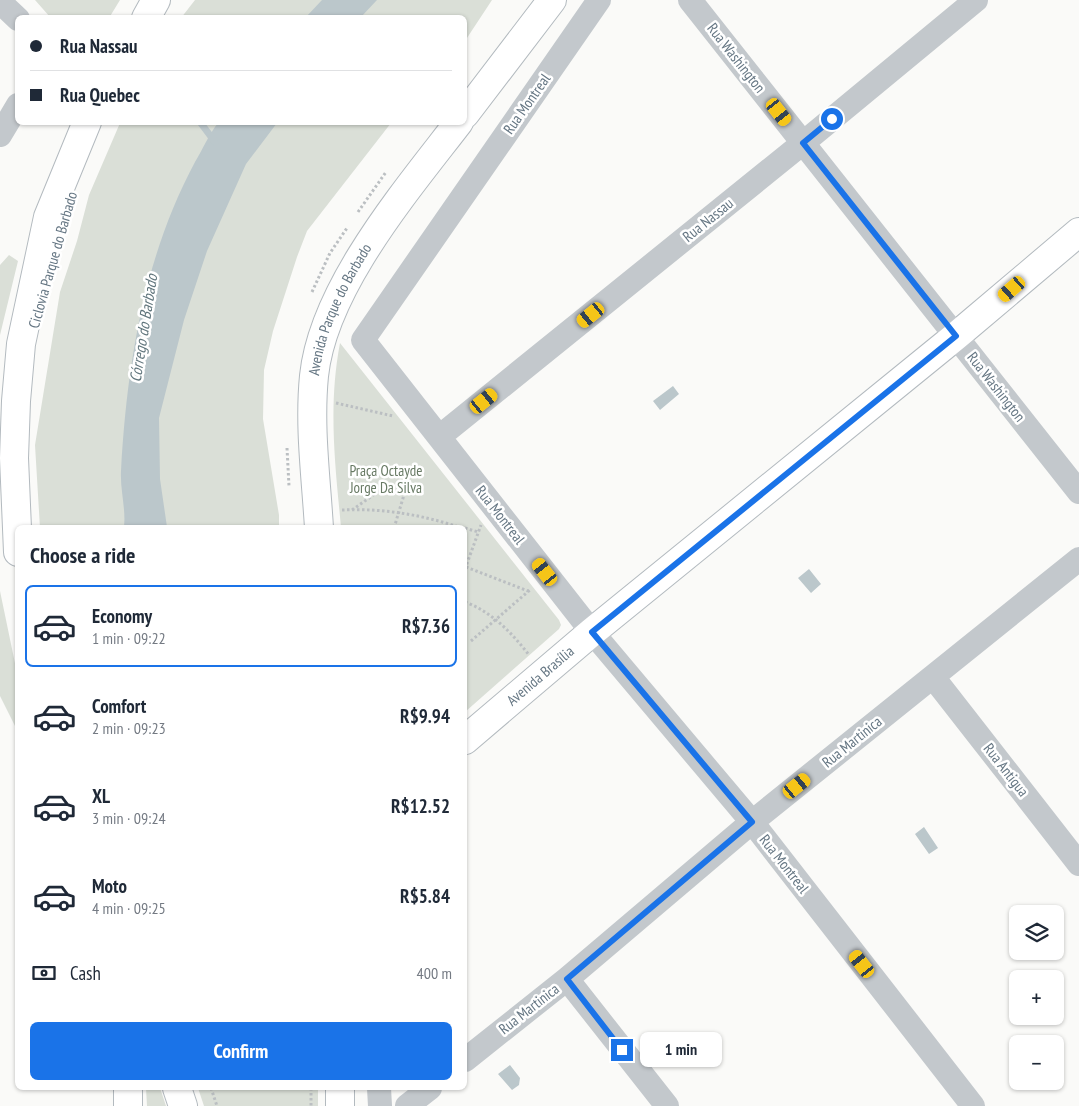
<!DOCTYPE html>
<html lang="en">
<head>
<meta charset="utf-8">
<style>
	body { margin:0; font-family:"PT Sans Narrow",sans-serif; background:#f6f6f7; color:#1f2937; height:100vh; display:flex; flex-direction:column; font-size:19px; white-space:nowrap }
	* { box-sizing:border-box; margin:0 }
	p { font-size:16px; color:#747a83 }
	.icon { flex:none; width:28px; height:28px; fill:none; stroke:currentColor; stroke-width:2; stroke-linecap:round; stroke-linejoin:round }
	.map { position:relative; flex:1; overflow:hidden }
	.sheet { position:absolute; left:15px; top:525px; width:452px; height:565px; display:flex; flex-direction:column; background:#fff; border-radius:8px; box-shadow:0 1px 4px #0004 }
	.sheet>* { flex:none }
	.top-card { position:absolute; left:15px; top:15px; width:452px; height:110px; border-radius:8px; box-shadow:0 1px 4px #0004; display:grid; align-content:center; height:110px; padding:0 15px; background:#fff }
	.controls { position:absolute; left:1009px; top:905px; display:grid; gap:10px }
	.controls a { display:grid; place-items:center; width:55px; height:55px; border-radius:8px; background:#fff; box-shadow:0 1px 4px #0004; font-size:25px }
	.end { position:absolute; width:22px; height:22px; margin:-11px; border:6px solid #1a73e8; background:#fff; box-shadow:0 0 0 2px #fff }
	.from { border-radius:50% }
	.bubble { position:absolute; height:35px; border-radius:8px; background:#fff; box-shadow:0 1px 4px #0004; font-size:16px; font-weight:800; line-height:35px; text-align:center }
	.car { position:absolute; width:15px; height:30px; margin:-15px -8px; border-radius:6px; box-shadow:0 0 4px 1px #0007; background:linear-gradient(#f5c518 24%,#345 0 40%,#f5c518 0 76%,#345 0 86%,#f5c518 0) }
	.top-card b { display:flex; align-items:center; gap:18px; height:48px; font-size:19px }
	.top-card b+b { border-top:1px solid #e0e1e3 }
	.top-card i { width:12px; height:12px; background:#1f2937 }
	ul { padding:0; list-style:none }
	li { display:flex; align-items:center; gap:15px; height:82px; margin:0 10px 8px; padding:0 5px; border:2px solid transparent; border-radius:8px }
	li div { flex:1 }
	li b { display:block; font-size:19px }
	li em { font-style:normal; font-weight:800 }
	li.on { border-color:#1a73e8 }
	li>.icon { width:45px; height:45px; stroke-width:1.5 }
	h2 { padding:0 15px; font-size:22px; line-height:60px }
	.pay { display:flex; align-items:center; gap:12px; height:55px; padding:0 15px; font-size:19px }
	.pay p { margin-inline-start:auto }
	.primary-button { display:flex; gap:10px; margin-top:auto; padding:10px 15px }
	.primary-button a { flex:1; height:58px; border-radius:8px; background:#1a73e8; color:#fff; font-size:20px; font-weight:800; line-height:58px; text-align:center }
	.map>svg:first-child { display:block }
</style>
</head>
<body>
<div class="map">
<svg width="1079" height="1106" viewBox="0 0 1079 1106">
	<rect width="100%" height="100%" fill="#fafaf8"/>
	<path fill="#dadfd7" d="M 35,0 L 120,0 L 109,18 L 50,17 Z
		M 195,0 L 492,0 L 465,41 L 465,18 L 181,18 Z
		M 120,123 L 391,123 L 307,231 L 297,257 L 273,331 L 264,370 L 263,419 L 279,515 L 279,527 L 40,528 L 35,445 L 60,292 L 77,241 L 89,195 Z
		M 9,255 L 18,261 L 0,335 L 0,265 Z
		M 340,343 L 559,620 L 561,625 L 559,629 L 465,712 L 465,528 L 341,527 C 335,464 328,406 340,343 Z
		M 0,591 L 17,673 L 17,730 L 0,696 Z
		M 146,1088 L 160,1088 L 166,1106 L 147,1106 Z
		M 198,1088 L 318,1088 L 318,1106 L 204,1106 Z"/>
	<path fill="#bbc7cb" d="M 322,0 L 377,0 L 361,17 L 306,17 Z
		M 218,123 L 277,123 L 246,164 L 207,251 L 184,320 L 159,418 L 160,479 L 167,527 L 124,527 C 126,508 120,490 121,471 C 127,364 144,257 195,162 C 203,149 209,134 218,123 Z
		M 673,386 L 679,394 L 660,410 L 653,401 Z
		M 809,569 L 821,584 L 811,593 L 798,578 Z
		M 924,827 L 938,848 L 929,854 L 915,834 Z
		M 510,1065 L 520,1078 L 519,1085 L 512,1090 L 498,1074 Z"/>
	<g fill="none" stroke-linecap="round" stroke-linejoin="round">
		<path stroke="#bbc7cb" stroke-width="7" d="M 200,122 L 215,142"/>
		<defs>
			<g id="secondary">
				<path d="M 146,18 L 156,0"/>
				<path d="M 465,114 L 552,0"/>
				<path id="s1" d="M 319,528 C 316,477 309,427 314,376 C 323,288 406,191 459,122"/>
				<path d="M 18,552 L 14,458 L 16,401 L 21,344 L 48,217 L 87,122"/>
				<path id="s2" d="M 465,740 L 592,632 L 956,336 L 1079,232"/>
				<path d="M 177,1088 L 183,1106"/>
				<path d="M 340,1088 L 340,1106"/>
				<path d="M 128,1106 L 128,1088"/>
			</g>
		</defs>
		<use href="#secondary" stroke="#b3babf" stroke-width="30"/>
		<path stroke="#bbbfc2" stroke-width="3" stroke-dasharray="2.5 2.5" stroke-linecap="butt" d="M 358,212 L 386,172
			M 312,292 L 330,253 L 347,228
			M 336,403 L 393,416
			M 287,448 L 289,486
			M 342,510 C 383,508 423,515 462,528
			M 352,510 L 389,484
			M 394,528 L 407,485
			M 465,528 L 478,532
			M 466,567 L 528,591
			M 465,569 L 481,525
			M 465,602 C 492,612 512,633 529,655
			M 471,641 L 531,589
			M 211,1088 L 217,1106
			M 311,1088 L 311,1106"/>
		<path stroke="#c3c8cc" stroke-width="24" d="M 599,0 L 363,340 L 592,632 L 752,822 L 973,1106
			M 690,0 L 1079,492
			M 0,2 L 18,19
			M 0,135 L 18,105
			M 439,437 L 803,143 L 976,0
			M 933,677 L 1079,864
			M 567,979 L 667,1106
			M 465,1060 L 567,979 L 752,822 L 1079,559
			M 379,1088 L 380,1106
			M 407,1106 L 430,1088"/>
		<use href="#secondary" stroke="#fff" stroke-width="28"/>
	</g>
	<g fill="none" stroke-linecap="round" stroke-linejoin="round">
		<path stroke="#1a73e8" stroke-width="6" d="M 622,1050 L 567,979 L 752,822 L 592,632 L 956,336 L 803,143 L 832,119"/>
	</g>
	<g text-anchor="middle" stroke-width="5" stroke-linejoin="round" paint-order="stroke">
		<g font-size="15" fill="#657683" stroke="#fff">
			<text transform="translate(736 58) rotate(52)" y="5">Rua Washington</text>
			<text transform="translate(527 104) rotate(-55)" y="5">Rua Montreal</text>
			<text transform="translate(708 220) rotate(-39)" y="5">Rua Nassau</text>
			<text transform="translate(53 260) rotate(-74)" y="5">Ciclovia Parque do Barbado</text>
			<text dy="5" stroke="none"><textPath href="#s1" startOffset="224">Avenida Parque do Barbado</textPath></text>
			<text transform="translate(996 387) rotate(52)" y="5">Rua Washington</text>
			<text transform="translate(500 515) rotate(52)" y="5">Rua Montreal</text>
			<text dy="5" stroke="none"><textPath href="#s2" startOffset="99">Avenida Brasília</textPath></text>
			<text transform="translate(852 742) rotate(-39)" y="5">Rua Martinica</text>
			<text transform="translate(1006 770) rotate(52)" y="5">Rua Antigua</text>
			<text transform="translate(784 864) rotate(52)" y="5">Rua Montreal</text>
			<text transform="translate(529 1009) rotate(-38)" y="5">Rua Martinica</text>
		</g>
		<g font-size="15" fill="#687a64" stroke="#fff">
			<text x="386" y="476">Praça Octayde<tspan x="386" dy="17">Jorge Da Silva</tspan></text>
		</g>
		<g font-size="16" font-style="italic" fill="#60757c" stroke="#fff">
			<text transform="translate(143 328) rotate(-81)" y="6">Córrego do Barbado</text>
		</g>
	</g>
</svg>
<div class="controls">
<a><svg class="icon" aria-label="layers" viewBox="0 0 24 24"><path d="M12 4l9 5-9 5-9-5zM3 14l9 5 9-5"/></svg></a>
<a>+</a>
<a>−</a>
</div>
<i class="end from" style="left:832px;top:119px"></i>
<i class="end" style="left:622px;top:1050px"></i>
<div class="bubble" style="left:640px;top:1032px;width:82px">1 min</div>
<i class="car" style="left:779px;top:112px;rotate:142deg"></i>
<i class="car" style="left:1012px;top:289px;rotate:229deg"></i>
<i class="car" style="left:591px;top:315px;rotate:231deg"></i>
<i class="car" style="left:484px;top:401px;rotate:51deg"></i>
<i class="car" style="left:545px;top:572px;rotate:322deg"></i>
<i class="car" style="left:797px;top:786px;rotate:51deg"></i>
<i class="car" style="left:862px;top:964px;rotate:322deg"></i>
<div class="top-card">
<b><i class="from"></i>Rua Nassau</b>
<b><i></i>Rua Quebec</b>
</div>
<section class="sheet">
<h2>Choose a ride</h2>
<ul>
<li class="on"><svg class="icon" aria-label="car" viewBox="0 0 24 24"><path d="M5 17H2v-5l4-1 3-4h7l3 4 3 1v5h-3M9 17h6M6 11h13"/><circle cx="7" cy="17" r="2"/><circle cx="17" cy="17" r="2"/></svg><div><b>Economy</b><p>1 min · 09:22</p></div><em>R$7.36</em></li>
<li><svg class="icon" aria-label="car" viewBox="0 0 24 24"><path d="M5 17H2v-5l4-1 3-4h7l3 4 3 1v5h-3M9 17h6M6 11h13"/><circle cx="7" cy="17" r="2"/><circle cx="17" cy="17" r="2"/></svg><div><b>Comfort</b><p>2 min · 09:23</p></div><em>R$9.94</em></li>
<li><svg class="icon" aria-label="car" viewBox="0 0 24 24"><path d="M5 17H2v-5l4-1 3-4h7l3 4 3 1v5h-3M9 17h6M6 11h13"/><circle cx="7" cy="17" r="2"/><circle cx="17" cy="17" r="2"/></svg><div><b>XL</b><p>3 min · 09:24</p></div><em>R$12.52</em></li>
<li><svg class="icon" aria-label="car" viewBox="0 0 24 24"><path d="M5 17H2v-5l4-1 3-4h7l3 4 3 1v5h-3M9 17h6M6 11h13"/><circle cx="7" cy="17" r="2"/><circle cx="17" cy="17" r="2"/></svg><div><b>Moto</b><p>4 min · 09:25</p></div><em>R$5.84</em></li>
</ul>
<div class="pay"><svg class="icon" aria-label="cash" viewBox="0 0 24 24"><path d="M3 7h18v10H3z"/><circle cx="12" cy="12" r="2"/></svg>Cash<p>400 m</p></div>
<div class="primary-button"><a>Confirm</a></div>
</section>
</div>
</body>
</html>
